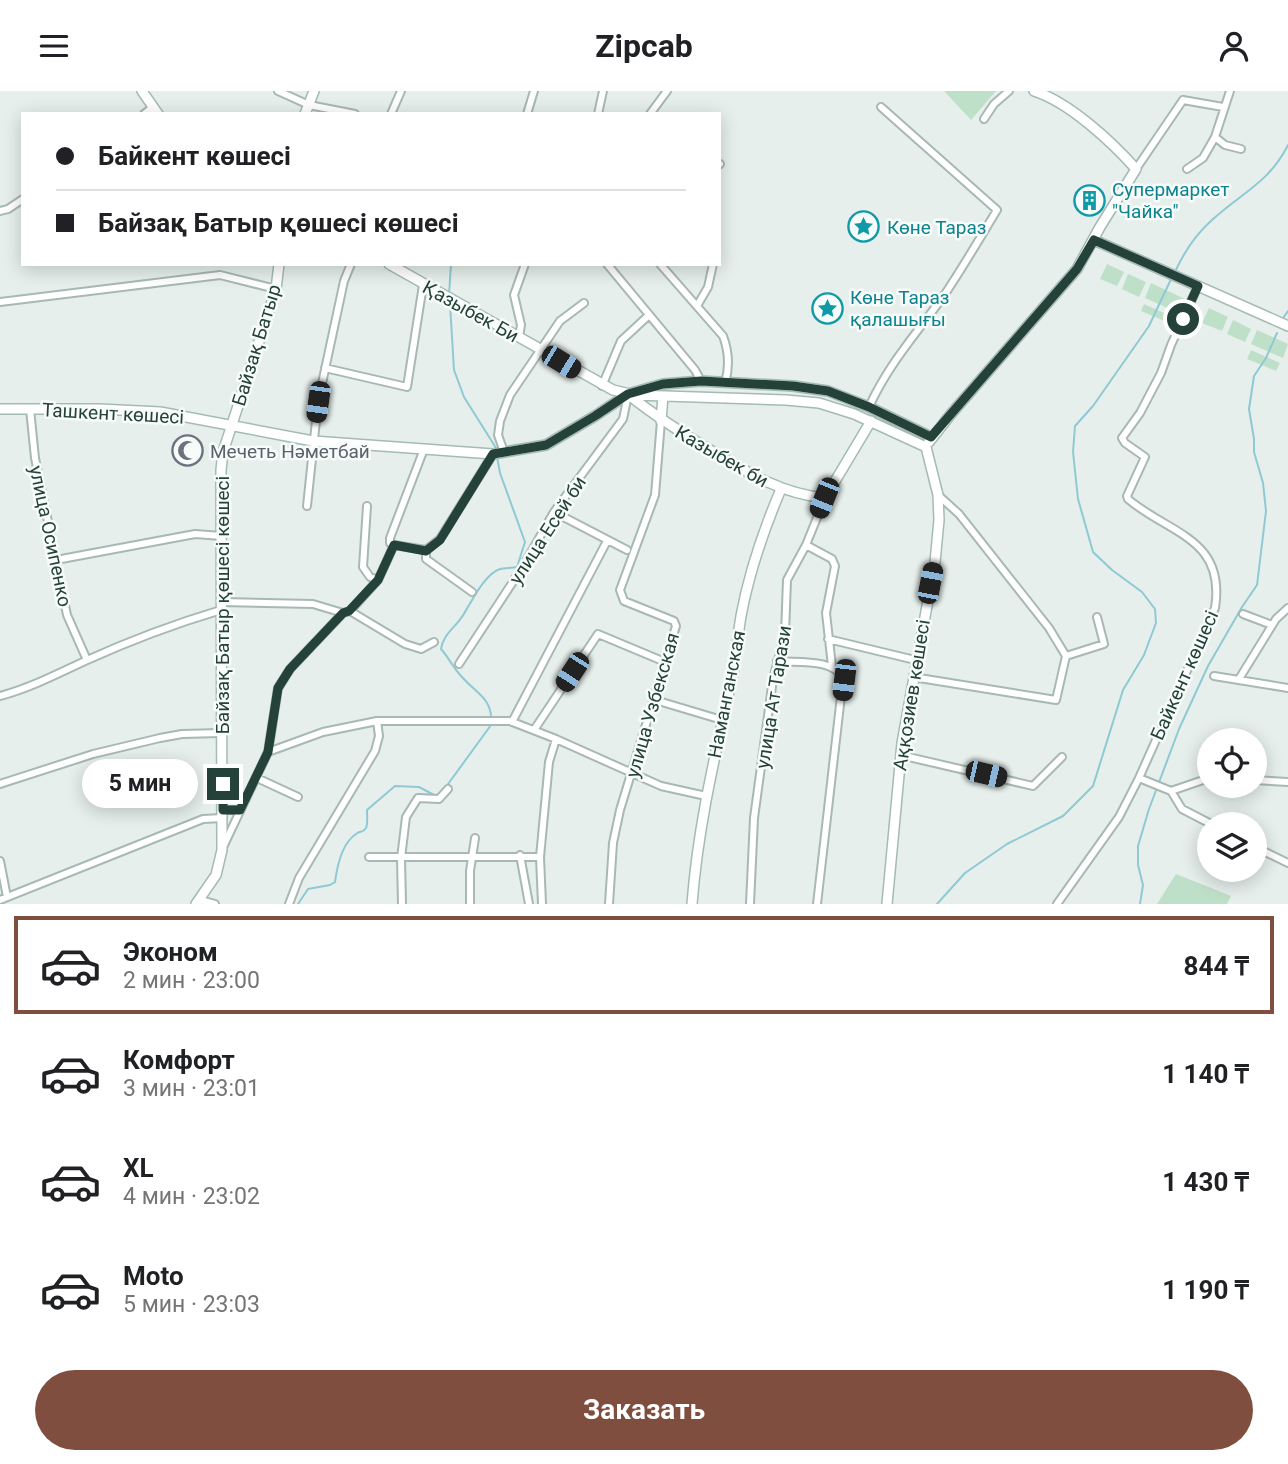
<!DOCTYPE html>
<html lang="ru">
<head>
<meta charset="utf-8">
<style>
	body { margin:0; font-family:Roboto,sans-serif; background:#f6f6f6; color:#202124; height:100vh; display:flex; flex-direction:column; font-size:26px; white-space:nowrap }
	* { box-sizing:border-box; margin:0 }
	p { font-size:23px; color:#757577 }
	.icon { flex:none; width:38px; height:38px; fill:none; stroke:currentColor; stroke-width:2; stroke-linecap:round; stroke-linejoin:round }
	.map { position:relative; height:813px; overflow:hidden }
	.drawer { display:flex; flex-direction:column; background:#fff; flex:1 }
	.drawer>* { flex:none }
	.hud { position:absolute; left:21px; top:21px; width:700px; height:154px; border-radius:0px; box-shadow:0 4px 18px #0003; display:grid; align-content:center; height:154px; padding:0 35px; background:#fff }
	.fabs { position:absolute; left:1197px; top:637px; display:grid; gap:14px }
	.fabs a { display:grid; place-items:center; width:70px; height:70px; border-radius:50%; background:#fff; box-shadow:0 4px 18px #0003; font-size:35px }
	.end { position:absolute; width:32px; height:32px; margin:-16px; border:9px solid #24423a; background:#fff; box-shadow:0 0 0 4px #fff }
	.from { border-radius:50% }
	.bubble { position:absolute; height:49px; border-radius:24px; background:#fff; box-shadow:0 4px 18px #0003; font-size:23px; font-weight:700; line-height:49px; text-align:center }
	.car { position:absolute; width:21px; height:42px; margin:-21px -10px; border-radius:9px; box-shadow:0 0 5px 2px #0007; background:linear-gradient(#222 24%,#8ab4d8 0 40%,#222 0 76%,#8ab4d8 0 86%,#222 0) }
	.hud b { display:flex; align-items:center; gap:24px; height:66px; font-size:26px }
	.hud b+b { border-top:2px solid #e0e0e0 }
	.hud i { width:18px; height:18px; background:#202124 }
	ul { padding:12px 0 0; list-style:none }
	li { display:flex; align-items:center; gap:21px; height:98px; margin:0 14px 10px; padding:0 21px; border:4px solid transparent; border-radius:0px }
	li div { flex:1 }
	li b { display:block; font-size:26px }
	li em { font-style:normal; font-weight:700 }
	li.selected { border-color:#7f4e3f }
	li>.icon { width:63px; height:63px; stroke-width:1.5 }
	.button { display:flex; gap:14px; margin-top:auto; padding:14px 35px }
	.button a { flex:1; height:80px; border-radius:42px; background:#7f4e3f; color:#fff; font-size:28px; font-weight:700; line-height:80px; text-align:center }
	header { display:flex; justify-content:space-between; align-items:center; height:91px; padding:0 35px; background:#fff; font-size:32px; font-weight:700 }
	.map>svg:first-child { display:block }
</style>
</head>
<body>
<header><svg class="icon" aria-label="menu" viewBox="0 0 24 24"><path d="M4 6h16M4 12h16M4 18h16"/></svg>Zipcab<svg class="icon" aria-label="person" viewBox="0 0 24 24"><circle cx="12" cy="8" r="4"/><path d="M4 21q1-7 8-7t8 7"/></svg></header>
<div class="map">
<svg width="1288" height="813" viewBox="0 0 1288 813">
	<rect width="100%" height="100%" fill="#e6efeb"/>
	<path fill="#bfe0c8" d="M 944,0 L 996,0 L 971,29 Z
		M 1107,173 L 1124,181 L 1117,195 L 1100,188 Z
		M 1128,183 L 1146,191 L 1139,206 L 1122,198 Z
		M 1151,192 L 1185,208 L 1179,222 L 1145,207 Z
		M 1144,213 L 1177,228 L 1174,234 L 1141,220 Z
		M 1209,217 L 1228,226 L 1222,240 L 1202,232 Z
		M 1233,229 L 1251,238 L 1245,251 L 1227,243 Z
		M 1257,239 L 1288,253 L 1283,267 L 1251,253 Z
		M 1251,259 L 1280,272 L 1276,280 L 1247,268 Z
		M 1176,783 L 1231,805 L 1227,813 L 1148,813 L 1157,813 Z"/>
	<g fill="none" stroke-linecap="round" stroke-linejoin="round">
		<path stroke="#8ec9d4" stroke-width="2" d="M 1175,181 C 1184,161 1195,144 1212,129 C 1241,102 1269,92 1288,54
			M 449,204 L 451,173
			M 450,213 L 454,279 L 464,306 L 496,357
			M 1283,227 L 1288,220
			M 491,628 C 492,608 474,600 462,586 C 454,578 449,567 441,558 C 443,542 458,535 465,521 C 473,508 485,483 500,478 C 505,477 512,477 517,476 L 525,451 L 500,382 L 497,366
			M 443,700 L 491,634
			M 298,813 L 308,798 L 330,794 L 335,791 C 337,776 342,752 356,743 C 362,738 362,743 366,737 C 368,733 367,725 367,719 L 395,695 L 419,696 L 436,705
			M 937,813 L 965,782 L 1007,753 L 1063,725 L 1093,695 L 1123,599 L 1144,564 L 1156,532 L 1155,518 L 1142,501 L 1112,479 L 1093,461 L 1078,408 L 1073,361 L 1075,335 L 1093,315 L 1149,235 L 1172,186
			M 1140,813 L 1143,794 L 1138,774 L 1138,755 L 1149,718 L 1179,638 L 1208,575 L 1242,516 L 1257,494 L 1266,420 L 1263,392 L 1254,361 L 1254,348 L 1249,318 L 1254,285 L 1266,267 L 1277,242"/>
		<defs>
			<path id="street" d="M 278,0 L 309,14 L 355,23
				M 1230,0 L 1215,46 L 1225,54 L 1241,58
				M 1183,9 L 1223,16
				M 144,23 L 153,16
				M 391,23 L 401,0
				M 527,23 L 534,0
				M 598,23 L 603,0
				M 650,23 L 667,0
				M 984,28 L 994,13 L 1009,0
				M 719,74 L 720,73
				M 1136,78 L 1183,9
				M 1187,78 L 1203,67 L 1215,46
				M 0,120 L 8,118 L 23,108
				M 607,173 L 695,279 L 701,290
				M 660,173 L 723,245 C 729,261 730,275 725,292
				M 0,211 L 220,184 L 276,198
				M 697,215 L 708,196 L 713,173
				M 519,246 L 521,234 L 514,204 L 525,173
				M 325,277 L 407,296 L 423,194
				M 602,295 L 621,250 L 649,224
				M 869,316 C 889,272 917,242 945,203 C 963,176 980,147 997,119 L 881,16
				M 30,318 L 35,367 L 67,524 L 87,569
				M 504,361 L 498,344 L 500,330 L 510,304 L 560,230 L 584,212
				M 307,415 L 318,311 L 344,190 L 351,173
				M 367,415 L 363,476 L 370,486 L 378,489
				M 554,421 L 627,459
				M 394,454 L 390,452 L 390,447 L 424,358
				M 806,454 L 832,468 L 835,475 L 826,522 L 832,575
				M 56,469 L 195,443 L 222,445
				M 472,501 L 426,468 L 426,459 L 440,448 L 493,363
				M 221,511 L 313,513 L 343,522
				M 350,520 L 405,553 L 421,558 L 434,551
				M 1243,523 L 1272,534
				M 828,548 L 915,569
				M 1066,565 L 1104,553 L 1097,526
				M 777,570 C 797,572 835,567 843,588 L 817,813
				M 459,573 L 522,477 L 554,421 L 623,328 L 628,304
				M 1214,585 L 1288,597
				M 913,586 L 1056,609 L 1066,565 L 1049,537 L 959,423 L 938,404
				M 1239,588 L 1276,528 L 1288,517
				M 0,605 C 30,597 57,583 85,570 C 129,550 174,533 221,519
				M 655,609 L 722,629
				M 512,631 L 607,450
				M 534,639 L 598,543 L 665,571
				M 268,661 L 323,641 L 377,630 L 510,630 L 556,648 L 661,695 L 706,705
				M 900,664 L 1033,695 L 1062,666
				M 257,687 L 298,706
				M 1139,687 L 1171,700 L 1209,687
				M 1255,689 L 1288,691
				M 0,693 L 93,663 L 160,647 L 182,643 L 221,642
				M 1171,700 L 1182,718 L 1211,733
				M 223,719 L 240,719
				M 224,754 L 268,661 L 278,597 L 290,578 L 343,522 L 350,520 L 378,489 L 394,454 L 426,459
				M 1255,756 L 1288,772
				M 520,764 L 529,813
				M 369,766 L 540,766 L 549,671 L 556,648
				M 540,766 L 542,813
				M 0,770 L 7,806
				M 0,809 L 203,728 L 223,727
				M 200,809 L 215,813
				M 289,813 L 299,787 L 375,660 L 379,645 L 377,630
				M 402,813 L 401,767 L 406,726 L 418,707 L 439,708 L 448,698
				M 470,813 L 470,780 L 475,747
				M 609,813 L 613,752 L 620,719 L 676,535 L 674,530 L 624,510 L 620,499 L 655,404 L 661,330
				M 750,813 L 754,727 L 773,588 L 785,543 L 787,489 L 806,454 L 825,407
				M 1057,813 L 1119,726 L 1139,687 L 1215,517 C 1226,447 1169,443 1128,408 L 1127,405 L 1145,366 L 1125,352 L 1122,347 L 1140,322 L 1161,282 L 1171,254 L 1198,195"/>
			<path id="secondary" d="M 142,0 L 158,23
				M 305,23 L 314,0
				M 1094,149 L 1288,235
				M 389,173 L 613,299 L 634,304 L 786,309 L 819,312 L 854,323 L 926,356
				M 629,304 C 656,326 685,344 715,362 C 750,383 783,403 825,407 L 871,330
				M 0,318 L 99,318 L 160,321 L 313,350 L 493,363 L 546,354 L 595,325 L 628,303 L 663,293 L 701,290 L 793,295 L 828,300 L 869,316 L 931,346
				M 661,330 L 663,305
				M 929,351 L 951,323 L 1077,178 L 1100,136 L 1136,78 C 1112,51 1069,11 1034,0
				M 196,813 L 216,784 L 222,759 L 221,379 L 223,361 L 276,198 L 279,173
				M 692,813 C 698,733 717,656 734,578 C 737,560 738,542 741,525 C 749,482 764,438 781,398
				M 887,813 L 902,652 L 935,471 L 939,429 L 938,404 L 926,356"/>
		</defs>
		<use href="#street" stroke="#a8b8b2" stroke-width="10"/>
		<use href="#secondary" stroke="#a4bbb3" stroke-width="12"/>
		<use href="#street" stroke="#fff" stroke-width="6"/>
		<use href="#secondary" stroke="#fff" stroke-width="9"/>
	</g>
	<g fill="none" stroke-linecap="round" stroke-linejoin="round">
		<path stroke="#24423a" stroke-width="9" d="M 223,693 L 223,719 L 240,719 L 268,661 L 278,597 L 290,578 L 343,522 L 349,520 L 378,489 L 394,454 L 426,460 L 440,449 L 493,363 L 546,354 L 595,325 L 628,303 L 663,293 L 701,290 L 793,295 L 828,300 L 869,316 L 931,346 L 1077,178 L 1094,149 L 1198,195 L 1183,228"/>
	</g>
	<defs>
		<symbol id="building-ring" viewBox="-11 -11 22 22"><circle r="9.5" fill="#f7fbf9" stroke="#0f9aa8" stroke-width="1.5"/><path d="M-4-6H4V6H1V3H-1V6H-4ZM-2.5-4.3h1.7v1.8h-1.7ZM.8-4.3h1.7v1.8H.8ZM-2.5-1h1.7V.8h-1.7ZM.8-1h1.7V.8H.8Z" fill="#0f9aa8"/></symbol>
		<symbol id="sight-ring" viewBox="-11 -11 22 22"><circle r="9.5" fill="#f7fbf9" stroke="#0f9aa8" stroke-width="1.5"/><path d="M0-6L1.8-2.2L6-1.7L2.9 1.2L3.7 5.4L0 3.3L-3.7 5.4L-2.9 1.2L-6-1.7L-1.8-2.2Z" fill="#0f9aa8"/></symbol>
		<symbol id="mosque-ring" viewBox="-11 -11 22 22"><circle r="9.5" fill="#f7fbf9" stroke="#6b7280" stroke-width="1.5"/><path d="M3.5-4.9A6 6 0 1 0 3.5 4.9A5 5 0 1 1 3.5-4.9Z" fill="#6b7280"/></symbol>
	</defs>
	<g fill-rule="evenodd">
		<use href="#building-ring" x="1072" y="92" width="35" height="35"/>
		<use href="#sight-ring" x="846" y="118" width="35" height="35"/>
		<use href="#sight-ring" x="810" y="200" width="35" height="35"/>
		<use href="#mosque-ring" x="170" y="342" width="35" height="35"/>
	</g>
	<g text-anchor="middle" stroke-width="5" stroke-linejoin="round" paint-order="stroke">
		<g font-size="19" fill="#0d838f" stroke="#f7fbf9" text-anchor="start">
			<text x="1112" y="105">Супермаркет<tspan x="1112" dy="22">"Чайка"</tspan></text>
			<text x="887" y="143">Көне Тараз</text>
			<text x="850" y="213">Көне Тараз<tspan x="850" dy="22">қалашығы</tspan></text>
		</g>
		<g font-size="19" fill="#24423a" stroke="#f7fbf9">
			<text transform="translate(471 220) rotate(29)" y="7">Қазыбек Би</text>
			<text transform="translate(256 254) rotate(-73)" y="7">Байзақ Батыр</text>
			<text transform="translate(113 322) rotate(3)" y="7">Ташкент көшесі</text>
			<text transform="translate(722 365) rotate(30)" y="7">Казыбек би</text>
			<text transform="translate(547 439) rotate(-57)" y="7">улица Есей би</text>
			<text transform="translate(51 445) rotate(78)" y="7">улица Осипенко</text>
			<text transform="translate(222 514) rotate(-90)" y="7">Байзақ Батыр қөшесі көшесі</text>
			<text transform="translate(1184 584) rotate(-66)" y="7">Байкент көшесі</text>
			<text transform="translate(726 603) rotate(-79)" y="7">Наманганская</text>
			<text transform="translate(911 604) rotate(-81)" y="7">Аққозиев көшесі</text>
			<text transform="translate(773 606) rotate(-81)" y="7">улица Ат Тарази</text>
			<text transform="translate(652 614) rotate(-74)" y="7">улица Узбекская</text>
		</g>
		<g font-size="19" fill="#5b616d" stroke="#f7fbf9" text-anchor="start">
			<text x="210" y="367">Мечеть Нәметбай</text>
		</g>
	</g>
</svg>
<div class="fabs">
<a><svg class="icon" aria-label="locate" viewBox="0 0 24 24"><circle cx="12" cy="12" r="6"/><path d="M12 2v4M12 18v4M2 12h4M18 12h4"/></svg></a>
<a><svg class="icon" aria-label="layers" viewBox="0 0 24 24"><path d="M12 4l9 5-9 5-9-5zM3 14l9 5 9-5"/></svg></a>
</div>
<i class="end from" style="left:1183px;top:228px"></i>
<i class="end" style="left:223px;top:693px"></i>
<div class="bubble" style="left:82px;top:668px;width:116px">5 мин</div>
<i class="car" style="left:561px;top:271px;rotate:121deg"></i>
<i class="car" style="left:318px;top:311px;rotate:188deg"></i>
<i class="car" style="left:824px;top:407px;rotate:202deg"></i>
<i class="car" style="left:930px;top:492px;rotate:11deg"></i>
<i class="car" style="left:572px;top:581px;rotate:213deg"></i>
<i class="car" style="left:844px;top:589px;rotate:187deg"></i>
<i class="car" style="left:986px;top:683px;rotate:103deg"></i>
<div class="hud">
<b><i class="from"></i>Байкент көшесі</b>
<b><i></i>Байзақ Батыр қөшесі көшесі</b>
</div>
</div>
<section class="drawer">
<ul>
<li class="selected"><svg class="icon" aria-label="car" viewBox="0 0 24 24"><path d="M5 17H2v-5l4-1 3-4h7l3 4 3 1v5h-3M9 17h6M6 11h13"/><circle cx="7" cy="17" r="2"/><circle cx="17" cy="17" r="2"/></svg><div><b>Эконом</b><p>2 мин · 23:00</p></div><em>844 ₸</em></li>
<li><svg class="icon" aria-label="car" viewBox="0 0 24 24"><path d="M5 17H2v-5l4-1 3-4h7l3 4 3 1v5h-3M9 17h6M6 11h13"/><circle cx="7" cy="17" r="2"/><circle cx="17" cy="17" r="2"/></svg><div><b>Комфорт</b><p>3 мин · 23:01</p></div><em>1 140 ₸</em></li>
<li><svg class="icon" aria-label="car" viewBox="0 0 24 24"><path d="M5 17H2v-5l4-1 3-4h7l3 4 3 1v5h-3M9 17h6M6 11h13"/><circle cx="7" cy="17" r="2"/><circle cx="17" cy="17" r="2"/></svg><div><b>XL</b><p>4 мин · 23:02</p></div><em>1 430 ₸</em></li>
<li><svg class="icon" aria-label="car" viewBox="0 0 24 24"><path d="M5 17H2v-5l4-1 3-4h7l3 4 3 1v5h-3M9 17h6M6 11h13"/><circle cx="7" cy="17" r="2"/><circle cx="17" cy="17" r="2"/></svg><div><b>Moto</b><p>5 мин · 23:03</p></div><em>1 190 ₸</em></li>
</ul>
<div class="button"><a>Заказать</a></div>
</section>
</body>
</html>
